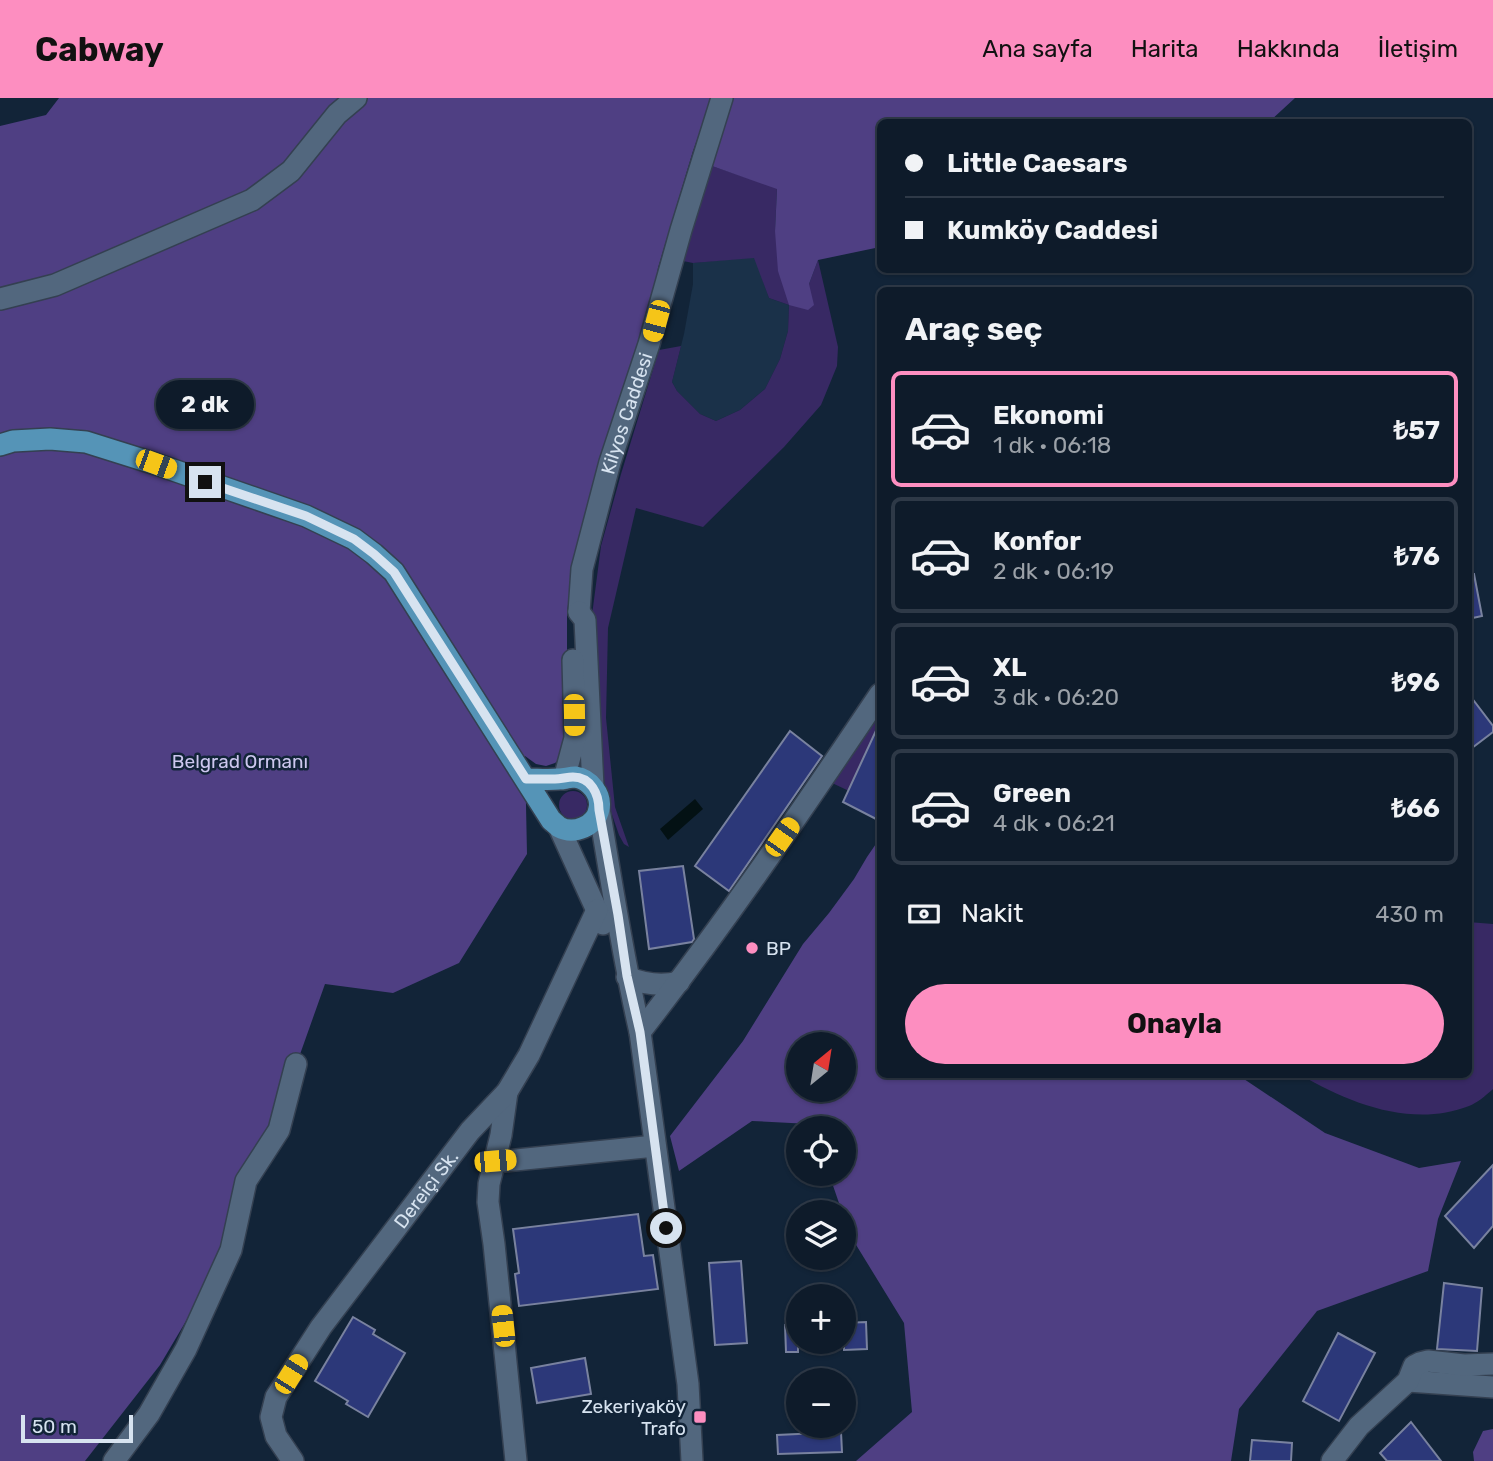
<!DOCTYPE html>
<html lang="tr">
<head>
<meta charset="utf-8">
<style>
	body { margin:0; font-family:Rubik,sans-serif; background:#172432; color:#f1f3f6; height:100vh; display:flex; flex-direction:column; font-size:26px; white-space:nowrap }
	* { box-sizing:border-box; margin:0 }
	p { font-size:23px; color:#9ba1a8 }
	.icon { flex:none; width:38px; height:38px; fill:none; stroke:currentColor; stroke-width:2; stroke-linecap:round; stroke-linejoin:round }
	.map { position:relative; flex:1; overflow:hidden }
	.side { position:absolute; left:877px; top:189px; width:595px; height:791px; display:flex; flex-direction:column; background:#0e1b2a; border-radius:10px; box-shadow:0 2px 5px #0004,0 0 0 2px #2e3947 }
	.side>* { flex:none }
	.guide { position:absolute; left:877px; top:21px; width:595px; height:154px; border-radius:10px; box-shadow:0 2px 5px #0004,0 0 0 2px #2e3947; display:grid; align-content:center; height:154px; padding:0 28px; background:#0e1b2a }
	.needle { width:46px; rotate:30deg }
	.buttons { position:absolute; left:786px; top:934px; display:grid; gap:14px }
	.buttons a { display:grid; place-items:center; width:70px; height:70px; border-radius:50%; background:#0e1b2a; box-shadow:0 2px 5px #0004,0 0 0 2px #2e3947; font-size:35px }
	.scale { position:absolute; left:21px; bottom:18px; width:112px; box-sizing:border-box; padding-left:7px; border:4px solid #d7e3f0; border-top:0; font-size:19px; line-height:24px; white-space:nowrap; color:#d7e3f0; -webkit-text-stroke:5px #122438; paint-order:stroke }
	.end { position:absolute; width:32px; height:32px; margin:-16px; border:9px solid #d7e3f0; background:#111; box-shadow:0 0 0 4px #111 }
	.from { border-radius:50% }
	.bubble { position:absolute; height:49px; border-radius:24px; background:#0e1b2a; box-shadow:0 2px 5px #0004,0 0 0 2px #2e3947; font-size:23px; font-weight:700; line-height:49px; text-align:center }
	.car { position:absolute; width:21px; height:42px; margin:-21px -10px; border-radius:9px; box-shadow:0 0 5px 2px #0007; background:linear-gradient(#f5c518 24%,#345 0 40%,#f5c518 0 76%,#345 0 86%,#f5c518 0) }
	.guide b { display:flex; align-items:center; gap:24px; height:66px; font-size:26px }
	.guide b+b { border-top:2px solid #2e3947 }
	.guide i { width:18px; height:18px; background:#f1f3f6 }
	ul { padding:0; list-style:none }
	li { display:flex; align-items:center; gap:21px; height:116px; margin:0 14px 10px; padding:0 14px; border:4px solid #2e3947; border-radius:10px }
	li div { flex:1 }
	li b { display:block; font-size:26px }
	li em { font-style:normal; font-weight:700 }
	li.selected { border-color:#fd8ec0 }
	li>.icon { width:63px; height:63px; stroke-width:1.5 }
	h2 { padding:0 28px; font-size:32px; line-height:84px }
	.pay { display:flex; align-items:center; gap:18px; height:77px; padding:0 28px; font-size:26px }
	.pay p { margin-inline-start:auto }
	.primary-button { display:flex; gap:14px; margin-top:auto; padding:14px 28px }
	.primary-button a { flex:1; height:80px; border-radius:42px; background:#fd8ec0; color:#111; font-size:28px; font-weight:700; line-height:80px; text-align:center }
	header { display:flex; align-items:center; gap:42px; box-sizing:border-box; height:98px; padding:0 35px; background:#fd8ec0; color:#111 }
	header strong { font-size:33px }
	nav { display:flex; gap:38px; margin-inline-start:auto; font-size:24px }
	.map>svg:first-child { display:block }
</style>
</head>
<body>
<header>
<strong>Cabway</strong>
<nav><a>Ana sayfa</a><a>Harita</a><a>Hakkında</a><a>İletişim</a></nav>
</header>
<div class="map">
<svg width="1493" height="1363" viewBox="0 0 1493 1363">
	<rect width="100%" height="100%" fill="#122438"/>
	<path fill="#1a3149" d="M 755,159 L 769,200 L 789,207 L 788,233 L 780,261 L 765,291 L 740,312 L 716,323 L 700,316 L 677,293 L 672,284 L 684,236 L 693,186 L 693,165 Z"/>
	<path fill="#382964" d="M 712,68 L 777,90 L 775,133 L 809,186 L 818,162 L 838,249 L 837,268 L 821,307 L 784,349 L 703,429 L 636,410 L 608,530 L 606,620 L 615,709 L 629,749 L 624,746 L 619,737 L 608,705 L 599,652 L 592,517 L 601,448 L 621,376 L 659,252 L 681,248 L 672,284 L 677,293 L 700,316 L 716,323 L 740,312 L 765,291 L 780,261 L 788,233 L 789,207 L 769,200 L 754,160 L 693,165 L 683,163 Z
		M 880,617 L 880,645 L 873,642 L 849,693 L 830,684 L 875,619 Z
		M559 707a14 14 0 1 1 28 0a14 14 0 1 1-28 0Z
		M 1468,824 L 1493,826 L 1493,991 L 1492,992 C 1485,998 1477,1005 1469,1008 C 1413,1030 1350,1006 1301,977 L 1468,976 Z"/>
	<path fill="#4f3f83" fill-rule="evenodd" d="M 59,0 L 712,0 L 693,53 L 658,170 L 652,214 L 607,341 L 584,419 L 573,466 L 567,515 L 567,572 L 570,635 L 562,659 L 555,665 L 546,668 L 536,666 L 525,658 L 527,756 L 459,865 L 393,895 L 325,886 L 234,1142 L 160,1267 L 85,1363 L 0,1363 L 0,28 L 46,17 Z
		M 733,0 L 1295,0 L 1269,24 L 880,24 L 880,149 L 818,162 L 809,186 L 814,207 L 808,212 L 789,207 L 778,173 L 775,133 L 777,91 L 712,68 Z
		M 880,740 L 880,976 L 1238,977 L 1325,1035 L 1419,1070 L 1461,1063 L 1438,1121 L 1428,1173 L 1317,1213 L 1239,1311 L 1231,1363 L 856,1363 L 912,1314 L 904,1225 L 850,1137 L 829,1076 L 844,1076 L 844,1031 L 812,1031 L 810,1026 L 752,1023 L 679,1073 L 670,1038 L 743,943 L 803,846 L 829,815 L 854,781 L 867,759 ZM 798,947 L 844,947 L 844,992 L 798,992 Z
		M 1493,1331 L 1493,1363 L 1474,1363 L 1473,1354 L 1483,1333 Z"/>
	<path fill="#031114" d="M 695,701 L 703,711 L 668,742 L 660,731 Z"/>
	<path fill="#2c3879" stroke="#79829f" stroke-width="2" d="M 1468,476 L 1474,476 L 1482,518 L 1468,521 Z
		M 1468,595 L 1493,628 L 1493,634 L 1468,653 Z
		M 880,624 L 880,723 L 843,704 Z
		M 790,633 L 822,658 L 729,793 L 695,768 Z
		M 683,768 L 694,841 L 692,844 L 649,851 L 639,773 Z
		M 1493,1067 L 1493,1128 L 1474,1150 L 1445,1118 Z
		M 638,1116 L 644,1158 L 653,1157 L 658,1191 L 519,1208 L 515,1176 L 519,1175 L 513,1131 Z
		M 741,1163 L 747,1245 L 715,1247 L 709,1165 Z
		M 1444,1185 L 1482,1190 L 1477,1253 L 1437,1251 Z
		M 353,1219 L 375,1232 L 373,1236 L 405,1255 L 368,1319 L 346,1306 L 348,1303 L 315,1283 Z
		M 866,1224 L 867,1251 L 844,1252 L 844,1225 Z
		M 798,1226 L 798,1254 L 786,1254 L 785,1227 Z
		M 1338,1235 L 1375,1255 L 1339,1323 L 1303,1303 Z
		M 585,1260 L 591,1296 L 537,1305 L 531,1270 Z
		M 1411,1324 L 1441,1363 L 1387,1363 L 1380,1355 Z
		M 841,1334 L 842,1354 L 778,1356 L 777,1337 Z
		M 1252,1342 L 1292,1345 L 1291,1363 L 1250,1363 Z"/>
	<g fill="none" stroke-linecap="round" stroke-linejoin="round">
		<defs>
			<g id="minor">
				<path d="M 0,201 L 55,187 L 252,102 L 291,73 L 337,16 L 356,0"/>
				<path id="s1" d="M 579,514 L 582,471 L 610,364 L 649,246 L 681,132 L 722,0"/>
				<path d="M 579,514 L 585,522 L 593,689"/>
				<path d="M 564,681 L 575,640 L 573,562"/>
				<path d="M 599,711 C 612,786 623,861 640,934 L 688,1286 L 692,1363"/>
				<path d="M 559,729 L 603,826"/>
				<path d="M 627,879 C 644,886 660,889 679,884"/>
				<path d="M 640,934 C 725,825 803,711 880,596"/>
				<path d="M 507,994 L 501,1037 L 489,1086 L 488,1104 L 494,1146 L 516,1363"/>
				<path d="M 495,1064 L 655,1048"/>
				<path d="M 1408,1283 L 1493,1289"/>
				<path d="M 114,1363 L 149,1316 L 186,1251 L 231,1152 L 246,1083 L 279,1032 L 296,966"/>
				<path id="s2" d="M 293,1363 L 276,1338 L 271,1319 L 276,1299 L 321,1229 L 470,1033 L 507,994 L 529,957 L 597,812"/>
				<path d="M 1332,1363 L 1359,1328 L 1408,1283 L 1414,1268 L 1420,1265 L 1428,1263 L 1464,1267 L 1493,1266"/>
			</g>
			<path id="major" d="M 0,347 L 13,343 L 50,341 L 86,344 L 156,366 L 306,418 L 354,441 L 374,456 L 394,474 L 551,722 C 552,723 558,728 559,729 C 574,737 596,728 599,711 C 602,697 590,681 575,679 C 570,679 564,681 559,681 C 548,682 537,681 526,681"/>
		</defs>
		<use href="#minor" stroke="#344051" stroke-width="24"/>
		<use href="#major" stroke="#344051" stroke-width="24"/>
		<use href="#minor" stroke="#52677e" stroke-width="21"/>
		<use href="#major" stroke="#5594b7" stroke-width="21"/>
	</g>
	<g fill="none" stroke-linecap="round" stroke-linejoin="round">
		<path stroke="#d7e3f0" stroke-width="9" d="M 205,384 L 306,418 L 354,441 L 374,456 L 394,474 L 526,681 C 536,681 546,681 555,681 C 561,681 567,679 573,679 C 591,679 599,696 599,712 L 618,817 L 627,878 L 640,934 L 666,1130"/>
	</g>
	<g fill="#fd8ec0" stroke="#122438" stroke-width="2.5">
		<circle cx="752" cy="850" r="7"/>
		<rect x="693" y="1312" width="14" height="14" rx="3.5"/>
	</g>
	<g text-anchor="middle" stroke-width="5" stroke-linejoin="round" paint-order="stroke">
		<g font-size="19" fill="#d7e3f0" stroke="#122438">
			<text dy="7" stroke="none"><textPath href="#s1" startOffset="205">Kilyos Caddesi</textPath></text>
			<text dy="7" stroke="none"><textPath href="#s2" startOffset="327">Dereiçi Sk.</textPath></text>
		</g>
		<g font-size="19" fill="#cdc7ef" stroke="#122438">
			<text x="240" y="670">Belgrad Ormanı</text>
		</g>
		<g font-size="19" fill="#d7e3f0" stroke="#122438" text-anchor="start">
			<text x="766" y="857">BP</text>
			<text x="686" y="1315" text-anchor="end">Zekeriyaköy<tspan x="686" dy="22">Trafo</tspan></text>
		</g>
	</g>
</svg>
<div class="buttons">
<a><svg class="needle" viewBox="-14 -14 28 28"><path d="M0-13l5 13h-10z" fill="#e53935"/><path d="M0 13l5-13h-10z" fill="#9ba1a8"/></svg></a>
<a><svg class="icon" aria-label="locate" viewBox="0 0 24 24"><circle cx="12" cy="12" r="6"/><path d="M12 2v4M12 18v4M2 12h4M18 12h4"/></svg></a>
<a><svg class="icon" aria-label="layers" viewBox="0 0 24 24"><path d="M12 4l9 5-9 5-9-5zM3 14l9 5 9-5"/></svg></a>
<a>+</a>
<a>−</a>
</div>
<div class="scale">50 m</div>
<i class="end from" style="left:666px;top:1130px"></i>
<i class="end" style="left:205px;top:384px"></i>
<div class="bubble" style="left:156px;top:282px;width:98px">2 dk</div>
<i class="car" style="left:656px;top:223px;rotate:195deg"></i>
<i class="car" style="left:156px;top:366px;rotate:110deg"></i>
<i class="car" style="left:574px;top:617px;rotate:179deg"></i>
<i class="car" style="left:782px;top:739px;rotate:35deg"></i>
<i class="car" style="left:495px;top:1063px;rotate:85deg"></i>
<i class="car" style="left:503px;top:1228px;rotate:354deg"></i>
<i class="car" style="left:291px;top:1276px;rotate:32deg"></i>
<div class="guide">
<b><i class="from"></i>Little Caesars</b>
<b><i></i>Kumköy Caddesi</b>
</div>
<section class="side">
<h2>Araç seç</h2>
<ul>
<li class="selected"><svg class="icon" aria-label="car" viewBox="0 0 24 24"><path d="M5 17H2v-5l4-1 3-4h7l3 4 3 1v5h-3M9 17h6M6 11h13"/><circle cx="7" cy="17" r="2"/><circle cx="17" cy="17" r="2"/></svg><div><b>Ekonomi</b><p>1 dk · 06:18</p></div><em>₺57</em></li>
<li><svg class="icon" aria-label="car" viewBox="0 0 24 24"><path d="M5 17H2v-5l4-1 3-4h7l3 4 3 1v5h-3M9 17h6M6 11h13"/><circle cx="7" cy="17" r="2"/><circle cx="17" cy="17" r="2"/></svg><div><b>Konfor</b><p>2 dk · 06:19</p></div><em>₺76</em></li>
<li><svg class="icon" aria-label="car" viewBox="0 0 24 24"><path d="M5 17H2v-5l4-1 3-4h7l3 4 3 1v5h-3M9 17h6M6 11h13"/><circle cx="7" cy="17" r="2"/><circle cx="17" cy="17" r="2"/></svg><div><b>XL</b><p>3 dk · 06:20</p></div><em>₺96</em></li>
<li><svg class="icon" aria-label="car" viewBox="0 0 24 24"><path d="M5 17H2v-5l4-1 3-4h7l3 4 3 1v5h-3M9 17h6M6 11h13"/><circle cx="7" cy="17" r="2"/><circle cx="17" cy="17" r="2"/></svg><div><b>Green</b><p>4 dk · 06:21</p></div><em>₺66</em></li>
</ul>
<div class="pay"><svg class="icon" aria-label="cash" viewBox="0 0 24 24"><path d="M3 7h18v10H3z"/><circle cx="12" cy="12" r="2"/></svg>Nakit<p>430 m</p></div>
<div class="primary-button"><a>Onayla</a></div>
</section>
</div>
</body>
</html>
